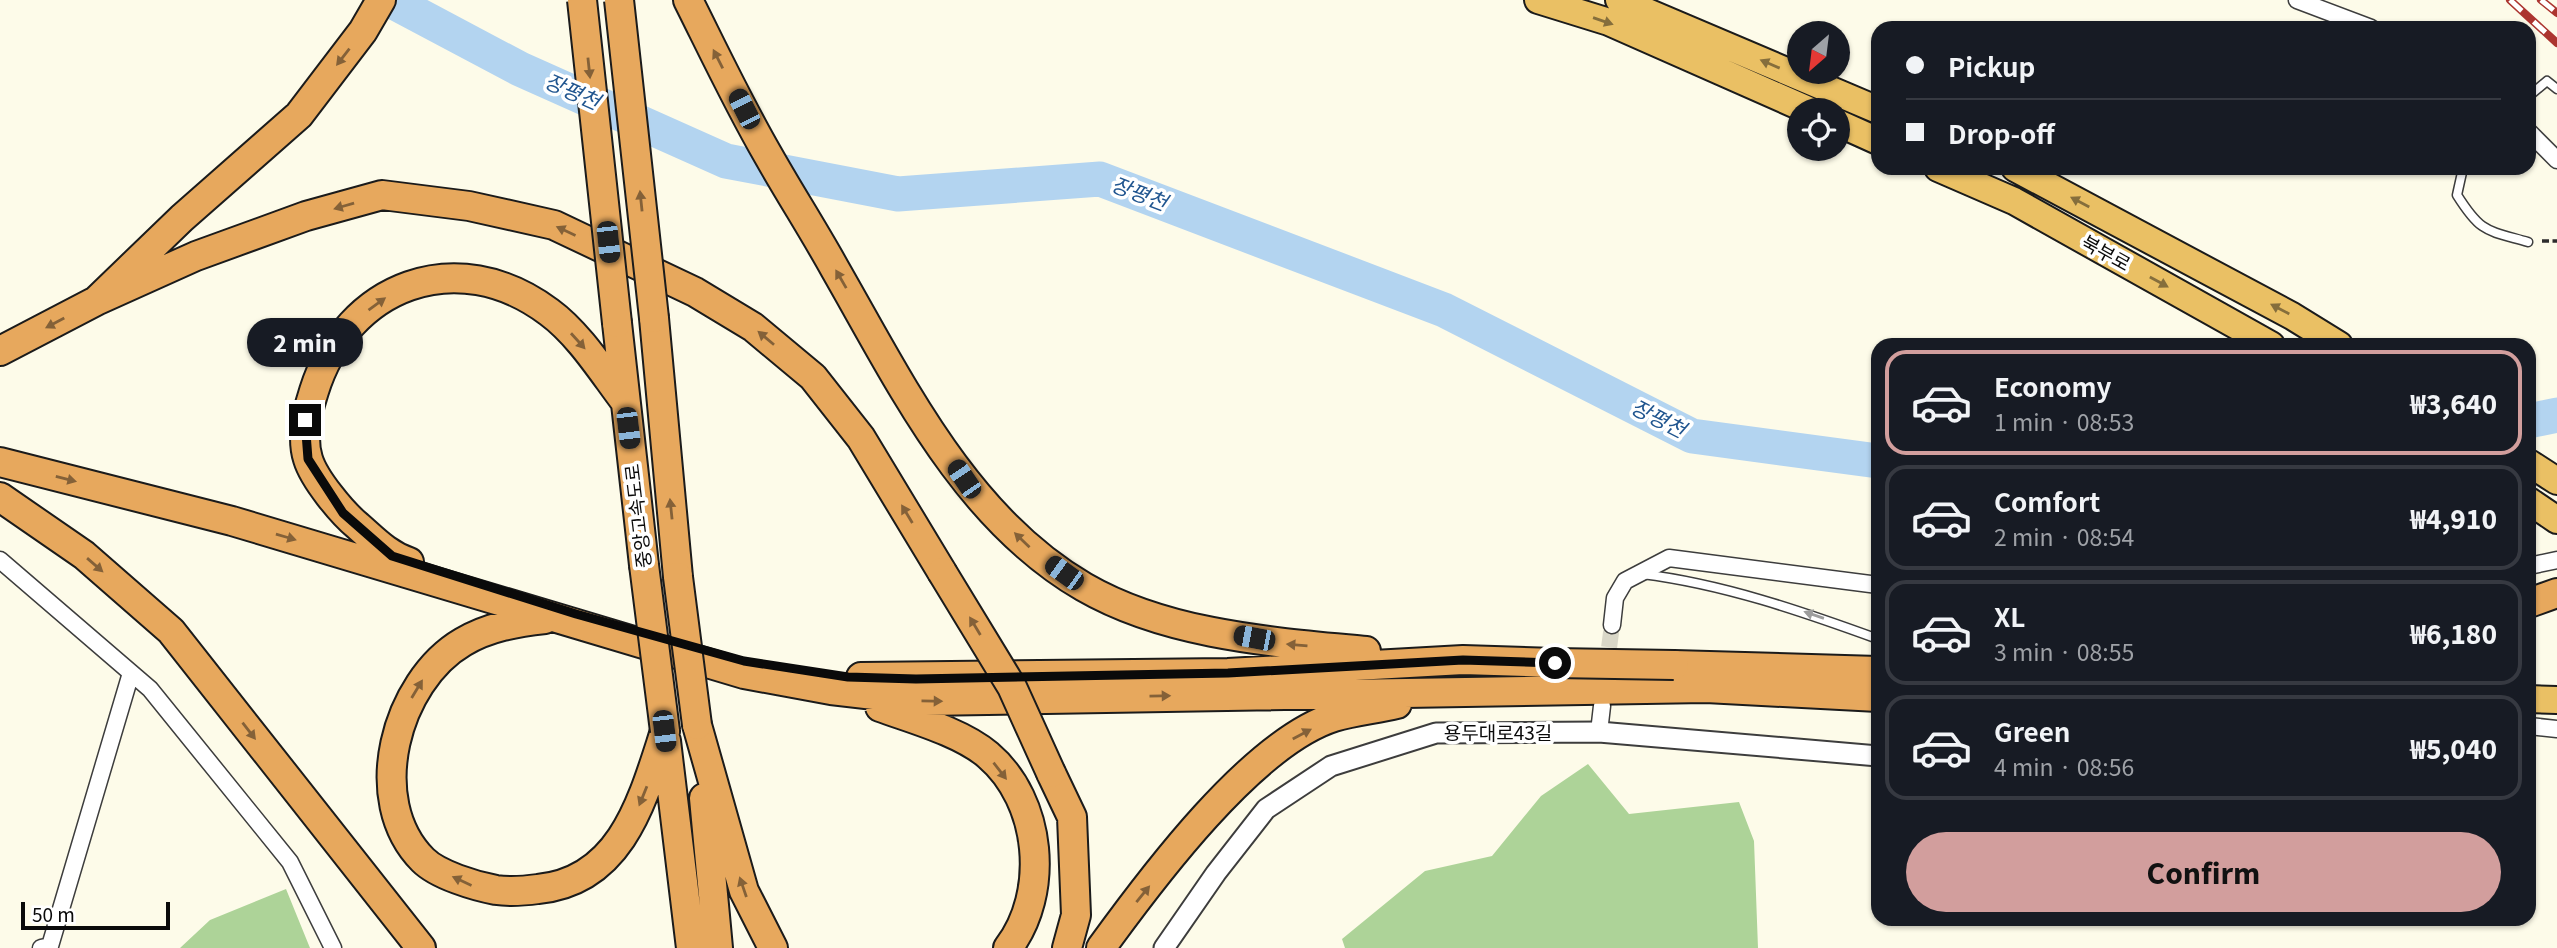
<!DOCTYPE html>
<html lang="en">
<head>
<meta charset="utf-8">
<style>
	body { margin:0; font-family:Georgia,"Noto Sans KR",serif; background:#242831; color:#f1f3f6; height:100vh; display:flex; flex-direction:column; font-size:26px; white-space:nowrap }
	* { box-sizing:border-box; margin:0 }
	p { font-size:23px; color:#9ea1a6 }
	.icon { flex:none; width:38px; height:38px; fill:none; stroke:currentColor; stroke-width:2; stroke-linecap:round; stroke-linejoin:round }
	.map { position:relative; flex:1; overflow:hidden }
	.side { position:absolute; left:1871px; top:338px; width:665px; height:588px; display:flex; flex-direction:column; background:#171b24; border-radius:21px; box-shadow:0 2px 5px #0004 }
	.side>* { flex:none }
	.top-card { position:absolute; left:1871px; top:21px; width:665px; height:154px; border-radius:21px; box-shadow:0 2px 5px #0004; display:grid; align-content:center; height:154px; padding:0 35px; background:#171b24 }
	.needle { width:46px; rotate:208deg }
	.controls { position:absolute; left:1787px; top:21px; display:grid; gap:14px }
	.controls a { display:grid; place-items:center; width:63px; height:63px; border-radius:50%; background:#171b24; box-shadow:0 2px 5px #0004; font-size:35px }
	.scale { position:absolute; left:21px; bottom:18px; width:149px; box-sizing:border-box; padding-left:7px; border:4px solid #0a0a0a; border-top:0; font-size:19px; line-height:24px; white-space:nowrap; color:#0a0a0a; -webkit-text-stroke:5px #fff; paint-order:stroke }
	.end { position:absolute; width:32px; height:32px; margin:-16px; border:9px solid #0a0a0a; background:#fff; box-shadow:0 0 0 4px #fff }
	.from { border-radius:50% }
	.bubble { position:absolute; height:49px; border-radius:24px; background:#171b24; box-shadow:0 2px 5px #0004; font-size:23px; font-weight:800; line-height:49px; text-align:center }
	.car { position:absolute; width:21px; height:42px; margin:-21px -10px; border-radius:9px; box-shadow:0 0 5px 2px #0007; background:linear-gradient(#222 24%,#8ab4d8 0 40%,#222 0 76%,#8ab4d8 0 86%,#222 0) }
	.top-card b { display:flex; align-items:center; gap:24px; height:66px; font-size:26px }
	.top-card b+b { border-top:2px solid #363941 }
	.top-card i { width:18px; height:18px; background:#f1f3f6 }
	ul { padding:12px 0 0; list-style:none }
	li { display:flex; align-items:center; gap:21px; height:105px; margin:0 14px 10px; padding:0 21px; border:4px solid #363941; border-radius:21px }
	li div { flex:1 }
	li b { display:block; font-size:26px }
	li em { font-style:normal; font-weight:800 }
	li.active { border-color:#d29e9d }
	li>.icon { width:63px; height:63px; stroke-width:1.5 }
	.action { display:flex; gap:14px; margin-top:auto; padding:14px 35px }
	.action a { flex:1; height:80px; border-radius:42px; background:#d29e9d; color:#111; font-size:28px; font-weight:800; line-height:80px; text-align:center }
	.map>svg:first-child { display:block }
</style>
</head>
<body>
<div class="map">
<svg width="2557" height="948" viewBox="0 0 2557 948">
	<rect width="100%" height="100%" fill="#fdfbe9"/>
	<path fill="#add398" d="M 1588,764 L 1629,814 L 1739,802 L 1754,841 L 1758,948 L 1345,948 L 1342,939 L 1425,871 L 1492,856 L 1541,796 Z
		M 286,889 L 310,948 L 180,948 L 210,920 Z"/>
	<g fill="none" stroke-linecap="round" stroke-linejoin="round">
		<path stroke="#b3d4f0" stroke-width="35" d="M 390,0 L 520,69 L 726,161 L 898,194 L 1100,179 L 1444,310 L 1692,436 L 1878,461
			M 2529,421 L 2557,415"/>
		<path stroke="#d9d7c8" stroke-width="16" stroke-dasharray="16 8" stroke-linecap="butt" d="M 1606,671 L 1612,625"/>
		<defs>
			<path id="service" d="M 2529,96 L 2547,81 L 2557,89
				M 2463,168 L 2457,195 C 2481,233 2486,230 2528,242
				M 1642,574 C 1723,584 1801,611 1878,639"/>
			<path id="minor" d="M 2297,0 L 2371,28
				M 2529,132 L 2557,160
				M 0,560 L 150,689 L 290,862 L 333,948
				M 2529,566 L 2557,560
				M 1612,625 L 1615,598 L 1625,581 L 1669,558 L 1878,585
				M 2529,726 L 2557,729
				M 1599,732 L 1602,706
				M 41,948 L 50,946 L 131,673"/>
			<path id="tertiary" d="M 1164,948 L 1216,873 L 1266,809 L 1331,766 L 1436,733 L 1599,732 L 1878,756"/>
			<path id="trunk" d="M 1538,0 L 1609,22 L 1808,110
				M 1619,0 L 1878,110
				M 1838,123 L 1878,141
				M 1938,168 L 2014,201 L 2271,345
				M 2015,168 L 2292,316 L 2339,345
				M 2529,463 L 2557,481
				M 2529,501 L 2557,520
				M 2529,699 L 2557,700"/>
			<path id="motorway" d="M 688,0 C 714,52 739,105 768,155 C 790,194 814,231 835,269 C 901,384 965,518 1084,587 C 1167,635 1272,642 1366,651
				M 96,301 L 196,256 L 306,216 L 382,195 L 469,206 L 554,225 L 695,292 L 753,327 L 813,377 L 861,438 L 942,572
				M 654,318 L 678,577
				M 617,323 L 644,565
				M 0,351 L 96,301 L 182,218 L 299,115 L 363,31 L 381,0
				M 0,462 L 232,521 L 744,674 L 831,690 L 926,701 L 1706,688 L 1878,697
				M 0,497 L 84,555 L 171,631 L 421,948
				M 409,562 C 388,555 375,541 358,526 C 342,513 314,479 308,459 C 301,437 307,412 314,391 C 347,285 457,243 549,312 C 579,334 602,371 624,400
				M 2529,603 L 2557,593
				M 545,619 C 517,622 488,627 463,642 C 396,681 363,800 423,860 C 438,875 475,886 496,890 C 510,892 523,891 538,889 C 622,881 643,799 665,731
				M 1674,665 L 1878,671
				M 861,677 L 1228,673 L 1463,660 L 1555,663
				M 880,707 C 913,719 961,732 988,755 C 1042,801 1050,893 1008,948
				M 697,725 L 744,891 L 773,948
				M 666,741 L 691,948
				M 1051,773 L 1072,817 L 1076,915 L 1067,948
				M 704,798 L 718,948
				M 1101,948 C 1151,879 1252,743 1334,717 C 1354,711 1376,709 1397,704"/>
		</defs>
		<use href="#service" stroke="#3d3d3d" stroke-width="11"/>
		<use href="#minor" stroke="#3d3d3d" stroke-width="19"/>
		<use href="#tertiary" stroke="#3d3d3d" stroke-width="23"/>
		<use href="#trunk" stroke="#1b1b1b" stroke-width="30"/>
		<use href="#motorway" stroke="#1b1b1b" stroke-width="32"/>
		<path stroke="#2c2c2c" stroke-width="3.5" stroke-dasharray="7 3.5" stroke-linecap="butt" d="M 2542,241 L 2557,241"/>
		<use href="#service" stroke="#fff" stroke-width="8"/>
		<use href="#minor" stroke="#fff" stroke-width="16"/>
		<use href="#tertiary" stroke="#fff" stroke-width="19"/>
		<use href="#trunk" stroke="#eac064" stroke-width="26"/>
		<use href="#motorway" stroke="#e7a85d" stroke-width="28"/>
		<defs>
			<path id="rail" d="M 2510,0 L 2557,43
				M 2541,0 L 2557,13"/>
		</defs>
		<use href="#rail" stroke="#ac3530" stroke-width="8"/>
		<use href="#rail" stroke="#fff" stroke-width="5" stroke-dasharray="16" stroke-linecap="butt"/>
		<defs>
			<path id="motorway-bridge" d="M 582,0 L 617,323
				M 619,0 L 654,318
				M 644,565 L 665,731
				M 942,572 L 1012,687 L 1051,773
				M 678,577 L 697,725
				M 1555,663 L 1674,665"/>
		</defs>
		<use href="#motorway-bridge" stroke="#1b1b1b" stroke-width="32" stroke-linecap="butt"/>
		<use href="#motorway-bridge" stroke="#e7a85d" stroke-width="28"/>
	</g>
	<defs><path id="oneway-solid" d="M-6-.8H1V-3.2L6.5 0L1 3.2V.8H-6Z" transform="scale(1.75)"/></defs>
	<g fill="#856e3c">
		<use href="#oneway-solid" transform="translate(1603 21) rotate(19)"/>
		<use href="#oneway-solid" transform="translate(1770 64) rotate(-157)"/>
		<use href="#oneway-solid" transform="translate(2080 202) rotate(-152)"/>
		<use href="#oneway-solid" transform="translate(2159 282) rotate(29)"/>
		<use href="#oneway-solid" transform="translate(2280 309) rotate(-152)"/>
	</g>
	<g fill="#846138">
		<use href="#oneway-solid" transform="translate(343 57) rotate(128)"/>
		<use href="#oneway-solid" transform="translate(718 59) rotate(-117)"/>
		<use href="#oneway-solid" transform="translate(589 68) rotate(84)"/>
		<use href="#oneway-solid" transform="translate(641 201) rotate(-96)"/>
		<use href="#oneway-solid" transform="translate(344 206) rotate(164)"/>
		<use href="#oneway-solid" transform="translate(566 231) rotate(-155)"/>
		<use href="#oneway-solid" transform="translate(841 279) rotate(-120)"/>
		<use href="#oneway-solid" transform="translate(377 304) rotate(-36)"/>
		<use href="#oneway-solid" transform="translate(55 323) rotate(152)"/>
		<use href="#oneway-solid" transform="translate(766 338) rotate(-140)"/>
		<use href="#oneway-solid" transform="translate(578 341) rotate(48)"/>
		<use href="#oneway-solid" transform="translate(66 479) rotate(14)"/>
		<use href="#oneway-solid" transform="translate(671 509) rotate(-96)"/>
		<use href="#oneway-solid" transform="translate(907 514) rotate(-121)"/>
		<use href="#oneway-solid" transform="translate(286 537) rotate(16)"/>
		<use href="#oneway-solid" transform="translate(1022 540) rotate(-136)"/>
		<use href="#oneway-solid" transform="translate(95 565) rotate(41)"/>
		<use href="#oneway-solid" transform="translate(975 626) rotate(-121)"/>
		<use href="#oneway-solid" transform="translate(1297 645) rotate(-175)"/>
		<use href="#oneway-solid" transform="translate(417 689) rotate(-59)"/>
		<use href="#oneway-solid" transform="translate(1160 696) rotate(-1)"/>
		<use href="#oneway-solid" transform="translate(932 701) rotate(1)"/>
		<use href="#oneway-solid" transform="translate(249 731) rotate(52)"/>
		<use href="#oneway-solid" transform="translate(1302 734) rotate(-28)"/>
		<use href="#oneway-solid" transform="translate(1000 771) rotate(52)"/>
		<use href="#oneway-solid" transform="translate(643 796) rotate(112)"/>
		<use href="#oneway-solid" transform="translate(462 881) rotate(-155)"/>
		<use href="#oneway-solid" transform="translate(743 887) rotate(-109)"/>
		<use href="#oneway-solid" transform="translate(1143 894) rotate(-51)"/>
	</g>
	<use fill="#9d9d9d" href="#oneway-solid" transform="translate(1814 615) rotate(-161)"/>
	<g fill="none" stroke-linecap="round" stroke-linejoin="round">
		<path stroke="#0a0a0a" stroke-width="9" d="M 305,420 L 308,459 L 343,513 L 392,556 L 576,614 L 744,661 L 848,677 L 916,679 L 1228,673 L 1463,660 L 1555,663"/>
	</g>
	<g text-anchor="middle" stroke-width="7" stroke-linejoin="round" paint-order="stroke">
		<g font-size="19" fill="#0a0a0a" stroke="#fff">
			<text transform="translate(2106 253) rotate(29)" y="7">북부로</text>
			<text transform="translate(638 516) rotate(-97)" y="7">중앙고속도로</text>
			<text x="1498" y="740">용두대로43길</text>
		</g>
		<g font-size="21" font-style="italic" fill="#20558f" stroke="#fff">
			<text transform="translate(572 92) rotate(24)" y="7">장평천</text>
			<text transform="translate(1139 194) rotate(21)" y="7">장평천</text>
			<text transform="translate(1658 419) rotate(27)" y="7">장평천</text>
		</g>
	</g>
</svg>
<div class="controls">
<a><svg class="needle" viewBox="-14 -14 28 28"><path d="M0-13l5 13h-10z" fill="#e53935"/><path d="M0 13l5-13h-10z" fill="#9ea1a6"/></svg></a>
<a><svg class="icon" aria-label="locate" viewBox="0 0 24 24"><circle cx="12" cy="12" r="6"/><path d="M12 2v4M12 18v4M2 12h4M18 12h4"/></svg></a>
</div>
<div class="scale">50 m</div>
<i class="end from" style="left:1555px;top:663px"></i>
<i class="end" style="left:305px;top:420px"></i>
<div class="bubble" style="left:247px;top:318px;width:116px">2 min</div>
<i class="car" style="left:744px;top:109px;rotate:333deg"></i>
<i class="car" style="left:608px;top:242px;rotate:174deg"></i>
<i class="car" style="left:628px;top:428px;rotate:173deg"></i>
<i class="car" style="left:964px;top:479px;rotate:326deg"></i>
<i class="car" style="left:1064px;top:573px;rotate:306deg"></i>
<i class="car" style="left:1254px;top:638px;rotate:281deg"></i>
<i class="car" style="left:664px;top:731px;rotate:173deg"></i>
<div class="top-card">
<b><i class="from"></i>Pickup</b>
<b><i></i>Drop-off</b>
</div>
<section class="side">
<ul>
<li class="active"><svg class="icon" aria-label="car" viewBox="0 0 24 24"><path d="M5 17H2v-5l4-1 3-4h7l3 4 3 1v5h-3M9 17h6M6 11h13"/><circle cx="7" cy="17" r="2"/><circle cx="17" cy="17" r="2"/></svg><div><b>Economy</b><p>1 min · 08:53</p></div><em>₩3,640</em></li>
<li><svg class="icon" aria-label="car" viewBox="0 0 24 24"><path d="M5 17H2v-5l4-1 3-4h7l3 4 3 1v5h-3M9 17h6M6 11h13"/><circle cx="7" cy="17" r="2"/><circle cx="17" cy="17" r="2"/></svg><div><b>Comfort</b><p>2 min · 08:54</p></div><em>₩4,910</em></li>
<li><svg class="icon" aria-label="car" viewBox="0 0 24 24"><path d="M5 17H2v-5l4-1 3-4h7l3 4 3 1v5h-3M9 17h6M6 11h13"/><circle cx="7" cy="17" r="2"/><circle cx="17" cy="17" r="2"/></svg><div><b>XL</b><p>3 min · 08:55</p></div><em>₩6,180</em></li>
<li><svg class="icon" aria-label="car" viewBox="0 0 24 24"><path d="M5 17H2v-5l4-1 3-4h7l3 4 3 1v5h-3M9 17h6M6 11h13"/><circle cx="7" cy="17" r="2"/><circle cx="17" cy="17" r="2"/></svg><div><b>Green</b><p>4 min · 08:56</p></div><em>₩5,040</em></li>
</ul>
<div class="action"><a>Confirm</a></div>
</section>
</div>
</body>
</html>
